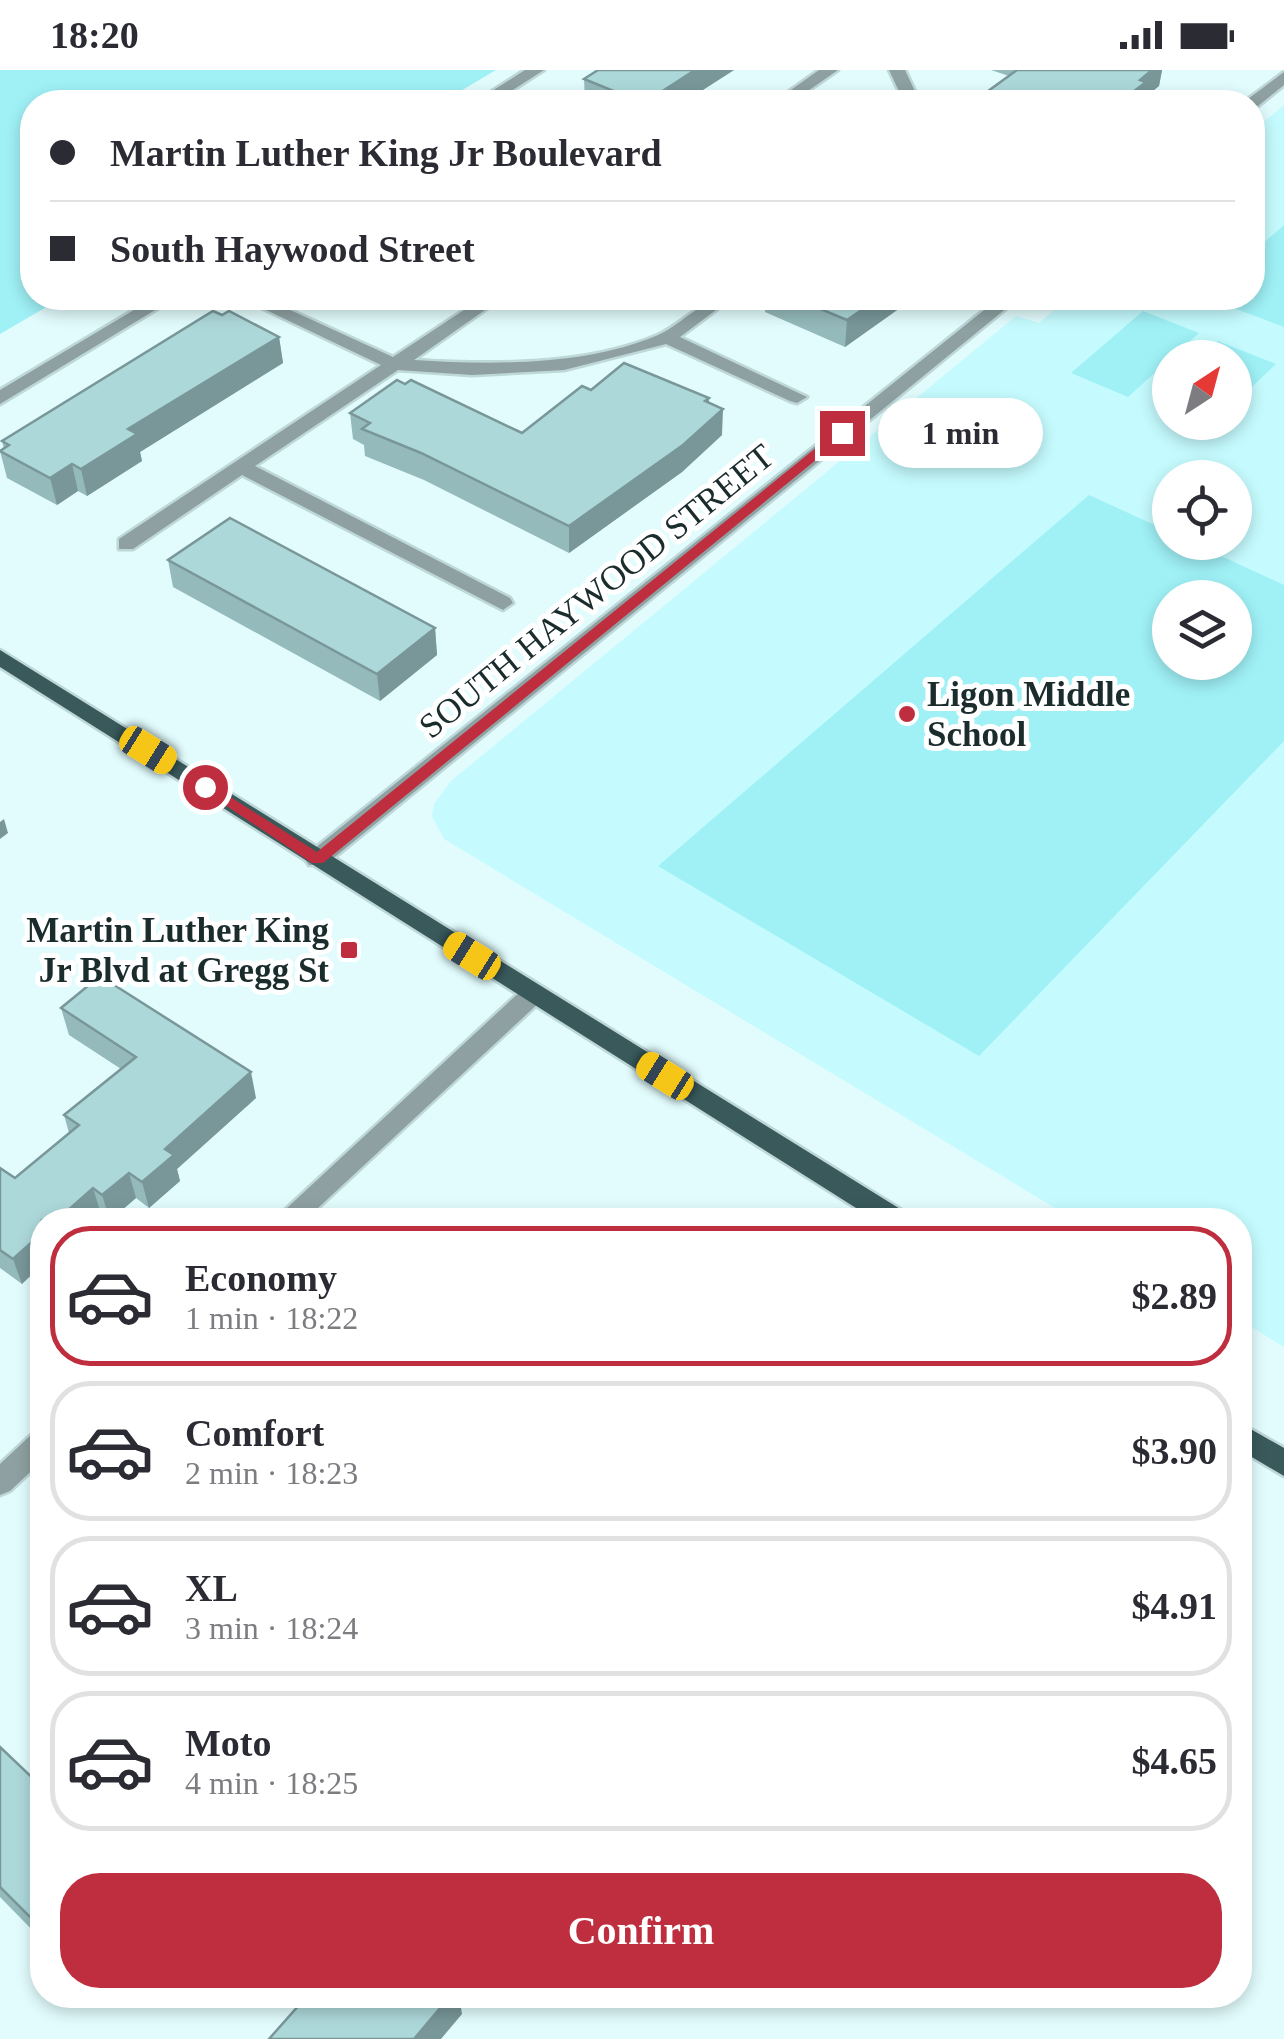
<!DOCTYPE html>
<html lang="en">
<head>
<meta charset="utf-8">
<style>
	body { margin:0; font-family:"Times New Roman",serif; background:#f2f2f3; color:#2b2b33; height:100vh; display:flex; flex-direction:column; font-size:38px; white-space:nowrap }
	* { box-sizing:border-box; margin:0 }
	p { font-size:32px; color:#7c7c81 }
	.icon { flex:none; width:55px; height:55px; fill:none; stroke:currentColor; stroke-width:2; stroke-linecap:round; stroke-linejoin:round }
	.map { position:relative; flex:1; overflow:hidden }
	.panel { position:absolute; left:30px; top:1138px; width:1222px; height:800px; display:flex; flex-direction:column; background:#fff; border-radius:40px; box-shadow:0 5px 15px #0003 }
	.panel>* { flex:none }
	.banner { position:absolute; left:20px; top:20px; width:1245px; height:220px; border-radius:40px; box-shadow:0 5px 15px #0003; display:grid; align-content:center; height:220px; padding:0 30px; background:#fff }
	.needle { width:65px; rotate:36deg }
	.buttons { position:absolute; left:1152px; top:270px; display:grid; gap:20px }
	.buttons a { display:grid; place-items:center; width:100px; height:100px; border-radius:50%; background:#fff; box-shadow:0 5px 15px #0003; font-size:50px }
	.end { position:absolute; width:45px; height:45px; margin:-22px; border:12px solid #bf2e3e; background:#fff; box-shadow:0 0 0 5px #fff }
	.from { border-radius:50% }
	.bubble { position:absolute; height:70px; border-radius:35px; background:#fff; box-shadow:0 5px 15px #0003; font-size:32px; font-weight:800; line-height:70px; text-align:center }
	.car { position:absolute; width:30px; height:60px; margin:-30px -15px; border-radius:12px; box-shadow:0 0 8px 2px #0007; background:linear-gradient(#f5c518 24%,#345 0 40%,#f5c518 0 76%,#345 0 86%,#f5c518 0) }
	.banner b { display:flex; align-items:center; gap:35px; height:95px; font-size:38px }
	.banner b+b { border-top:2px solid #e1e1e2 }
	.banner i { width:25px; height:25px; background:#2b2b33 }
	ul { padding:18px 0 0; list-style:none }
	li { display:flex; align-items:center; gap:30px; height:140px; margin:0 20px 15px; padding:0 10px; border:5px solid #e1e1e2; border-radius:40px }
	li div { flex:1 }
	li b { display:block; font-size:38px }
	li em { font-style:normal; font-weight:800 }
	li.current { border-color:#bf2e3e }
	li>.icon { width:90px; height:90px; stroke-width:1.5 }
	.action { display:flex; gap:20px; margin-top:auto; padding:20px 30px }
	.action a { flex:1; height:115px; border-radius:40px; background:#bf2e3e; color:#fff; font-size:40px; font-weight:800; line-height:115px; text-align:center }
	.status { display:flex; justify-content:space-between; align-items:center; height:70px; padding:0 50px; background:#fff; direction:ltr }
	.status svg { height:28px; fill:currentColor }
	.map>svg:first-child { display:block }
</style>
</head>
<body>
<div class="status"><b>18:20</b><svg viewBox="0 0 49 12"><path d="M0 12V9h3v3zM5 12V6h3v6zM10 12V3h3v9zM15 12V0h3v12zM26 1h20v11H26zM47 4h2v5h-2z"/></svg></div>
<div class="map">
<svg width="1284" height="1969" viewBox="0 0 1284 1969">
	<rect width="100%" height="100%" fill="#e2fcfd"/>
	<path fill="#c5fbfe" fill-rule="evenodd" d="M 1284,35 L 1284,1277 L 1240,1250 L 1240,1150 L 1075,1150 L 444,769 L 432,746 L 434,734 L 451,711 L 1016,246 L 1039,253 L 1068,228 L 1252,228 L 1253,61 ZM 1170,288 L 1235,288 L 1235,352 L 1170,352 ZM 1170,408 L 1235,408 L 1235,472 L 1170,472 ZM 1170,528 L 1235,528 L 1235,592 L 1170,592 Z"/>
	<path fill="#9ff1f6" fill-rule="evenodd" d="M 0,0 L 496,0 L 442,32 L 32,32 L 32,228 L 62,228 L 0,264 Z
		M 1284,155 L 1284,257 L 1207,228 L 1252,228 L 1253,182 Z
		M 1143,241 L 1199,263 L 1128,327 L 1071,303 Z
		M 1218,271 L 1276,294 L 1235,333 L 1235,288 L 1200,287 Z
		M 1089,425 L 1170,462 L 1170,472 L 1193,473 L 1284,515 L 1284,671 L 979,986 L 658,796 ZM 1170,528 L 1235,528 L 1235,592 L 1170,592 Z"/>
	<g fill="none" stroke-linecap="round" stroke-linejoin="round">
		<defs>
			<path id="street" d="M 525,0 L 544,0 L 494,32 L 475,32 Z
				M 819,0 L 838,0 L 792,32 L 774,32 Z
				M 889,0 L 905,0 L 920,32 L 904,32 Z
				M 1284,2 L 1284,15 L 1258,36 L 1244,32 Z
				M 154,228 L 175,228 L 0,334 L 0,320 Z
				M 241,228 L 264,228 L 393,287 L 482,228 L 502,228 L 414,290 C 491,295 586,296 658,265 C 686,252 700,228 732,228 L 680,267 L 807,327 L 797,333 L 790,331 L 666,274 L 564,300 L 472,305 L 398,300 L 255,396 L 510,528 L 513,533 L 503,540 L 242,405 L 133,479 L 119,479 L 119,469 L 381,295 Z
				M 999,228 L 1019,228 L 325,795 L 309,795 L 305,789 L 309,783 Z
				M 533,915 L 542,918 L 545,924 L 542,930 L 305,1150 L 274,1150 L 524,918 Z
				M 42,1361 L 42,1391 L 10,1421 L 0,1425 L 0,1394 L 32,1364 Z"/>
			<path id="primary" d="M 0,580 L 905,1142 L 909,1150 L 875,1150 L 0,597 Z
				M 1240,1353 L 1284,1378 L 1284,1406 L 1240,1380 Z"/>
		</defs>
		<use href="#street" stroke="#bed7d8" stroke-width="5"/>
		<use href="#primary" stroke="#bed7d8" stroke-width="5"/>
		<use href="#street" fill="#8ea0a1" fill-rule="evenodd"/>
		<use href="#primary" fill="#39595b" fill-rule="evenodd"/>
	</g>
	<path fill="#95babb" d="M 598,0 L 734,0 L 684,32 L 585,32 L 584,9 Z
		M 991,0 L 1162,0 L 1159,16 L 1143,29 L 1143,32 L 974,32 L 1009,6 Z
		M 766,228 L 914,228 L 845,277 L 765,242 Z
		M 222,245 L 279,267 L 283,293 L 140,382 L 142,391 L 87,426 L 78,421 L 57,435 L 7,408 L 0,381 L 4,379 L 2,371 Z
		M 591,320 L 709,333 L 722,365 L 682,402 L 569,483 L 424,410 L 365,386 L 364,375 L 353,369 L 350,343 L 522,363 Z
		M 168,490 L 435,558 L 437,585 L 380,631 L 173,517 Z
		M 61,938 L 256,1028 L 177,1099 L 180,1111 L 149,1138 L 136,1128 L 111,1150 L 101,1144 L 94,1150 L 42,1150 L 22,1214 L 0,1198 L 0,1098 L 15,1108 L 69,1063 L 64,1045 L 121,999 L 69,965 Z
		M 0,1677 L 42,1717 L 42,1870 L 0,1827 Z
		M 98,1925 L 122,1925 L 110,1937 Z"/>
	<path fill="#799799" d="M 695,0 L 734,0 L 684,32 L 658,32 L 658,24 Z
		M 1152,0 L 1162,0 L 1159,16 L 1143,29 L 1143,32 L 1120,32 L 1140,10 Z
		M 652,22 L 652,32 L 638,32 L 638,31 Z
		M 879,228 L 914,228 L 845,277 L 847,250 Z
		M 279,267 L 283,293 L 140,382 L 142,391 L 87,426 L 81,399 L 128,359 Z
		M 709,328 L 708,352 L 723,339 L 722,365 L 682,402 L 569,483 L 569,456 Z
		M 72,394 L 78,421 L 57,435 L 50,408 Z
		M 435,558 L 437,585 L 380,631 L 377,604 Z
		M 4,749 L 8,763 L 0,769 L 0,752 Z
		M 251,1002 L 256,1028 L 177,1099 L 180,1111 L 149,1138 L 142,1112 L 165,1079 Z
		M 129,1103 L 136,1128 L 110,1150 L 102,1125 Z
		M 93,1118 L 101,1144 L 94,1150 L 57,1150 Z
		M 42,1163 L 42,1195 L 22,1214 L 13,1189 Z
		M 104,1925 L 122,1925 L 110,1937 Z
		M 451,1925 L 459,1925 L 462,1944 L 441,1969 L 414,1969 Z"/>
	<path fill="#add8da" stroke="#799799" stroke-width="2.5" d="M 598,0 L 695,0 L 658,24 L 652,22 L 638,31 L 584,9 Z
		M 1017,0 L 1152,0 L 1140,10 L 1146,12 L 1120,32 L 973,32 Z
		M 794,228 L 879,228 L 847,250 Z
		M 213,241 L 222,245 L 229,241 L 279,267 L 128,359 L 137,364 L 81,399 L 72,394 L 50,408 L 0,381 L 9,375 L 2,371 Z
		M 624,293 L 709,328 L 705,331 L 723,339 L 683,375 L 569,456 L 421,383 L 362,359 L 370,353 L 350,343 L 397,310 L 405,314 L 411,310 L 522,363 L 582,316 L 591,320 Z
		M 230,448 L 435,558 L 377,604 L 168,490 Z
		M 100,906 L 251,1002 L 165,1079 L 174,1085 L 142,1112 L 129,1103 L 102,1125 L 93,1118 L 57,1150 L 42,1150 L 42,1163 L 13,1189 L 0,1180 L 0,1098 L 15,1108 L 79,1055 L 64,1045 L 136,987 L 61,938 Z
		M 0,1677 L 42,1717 L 42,1859 L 0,1817 Z
		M 308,1925 L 451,1925 L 414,1969 L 269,1969 Z"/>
	<path fill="#bf2e3e" d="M 838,360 L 849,363 L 323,793 L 312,793 L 198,717 L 210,714 L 317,782 Z"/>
	<g fill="#bf2e3e" stroke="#fff" stroke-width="4">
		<circle cx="907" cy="644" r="10"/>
		<rect x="339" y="870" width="20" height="20" rx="5"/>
	</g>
	<g text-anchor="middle" stroke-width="10" stroke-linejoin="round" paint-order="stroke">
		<g font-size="35" fill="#1b2c2d" stroke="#fff">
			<text transform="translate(596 521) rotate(-39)" y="12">SOUTH HAYWOOD STREET</text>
		</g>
		<g font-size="35" font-weight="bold" fill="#1b2c2d" stroke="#fff" text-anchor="start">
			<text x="927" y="636">Ligon Middle<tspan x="927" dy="40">School</tspan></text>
			<text x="329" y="872" text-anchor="end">Martin Luther King<tspan x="329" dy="40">Jr Blvd at Gregg St</tspan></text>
		</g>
	</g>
</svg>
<div class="buttons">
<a><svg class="needle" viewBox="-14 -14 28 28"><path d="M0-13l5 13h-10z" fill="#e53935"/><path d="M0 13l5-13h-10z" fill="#7c7c81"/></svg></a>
<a><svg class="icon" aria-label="locate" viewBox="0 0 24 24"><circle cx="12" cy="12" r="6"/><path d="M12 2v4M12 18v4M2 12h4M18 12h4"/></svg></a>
<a><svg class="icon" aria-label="layers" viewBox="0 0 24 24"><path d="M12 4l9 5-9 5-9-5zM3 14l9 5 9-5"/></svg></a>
</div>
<i class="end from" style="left:205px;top:717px"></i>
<i class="end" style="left:842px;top:363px"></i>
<div class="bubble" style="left:878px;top:328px;width:165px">1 min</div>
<i class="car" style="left:148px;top:680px;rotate:122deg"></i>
<i class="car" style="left:472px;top:886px;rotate:302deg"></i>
<i class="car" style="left:665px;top:1006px;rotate:302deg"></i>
<div class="banner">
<b><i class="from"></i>Martin Luther King Jr Boulevard</b>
<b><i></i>South Haywood Street</b>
</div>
<section class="panel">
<ul>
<li class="current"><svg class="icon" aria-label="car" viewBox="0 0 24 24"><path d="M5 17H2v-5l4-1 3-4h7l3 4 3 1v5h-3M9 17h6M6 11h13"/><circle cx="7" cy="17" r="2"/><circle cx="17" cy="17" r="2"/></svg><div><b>Economy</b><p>1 min · 18:22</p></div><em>$2.89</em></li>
<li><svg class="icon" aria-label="car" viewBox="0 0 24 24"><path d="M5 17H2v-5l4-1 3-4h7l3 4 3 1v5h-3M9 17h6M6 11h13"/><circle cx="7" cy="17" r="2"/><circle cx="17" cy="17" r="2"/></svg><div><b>Comfort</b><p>2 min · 18:23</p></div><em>$3.90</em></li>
<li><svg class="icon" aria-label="car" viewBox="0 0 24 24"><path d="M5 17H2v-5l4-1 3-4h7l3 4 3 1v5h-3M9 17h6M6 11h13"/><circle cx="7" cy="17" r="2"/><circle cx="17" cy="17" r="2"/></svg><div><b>XL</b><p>3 min · 18:24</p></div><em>$4.91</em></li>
<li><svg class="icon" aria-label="car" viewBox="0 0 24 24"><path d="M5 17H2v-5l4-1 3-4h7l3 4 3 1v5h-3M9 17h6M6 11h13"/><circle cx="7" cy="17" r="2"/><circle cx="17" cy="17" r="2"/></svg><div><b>Moto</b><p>4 min · 18:25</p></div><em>$4.65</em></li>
</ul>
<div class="action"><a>Confirm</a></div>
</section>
</div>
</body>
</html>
